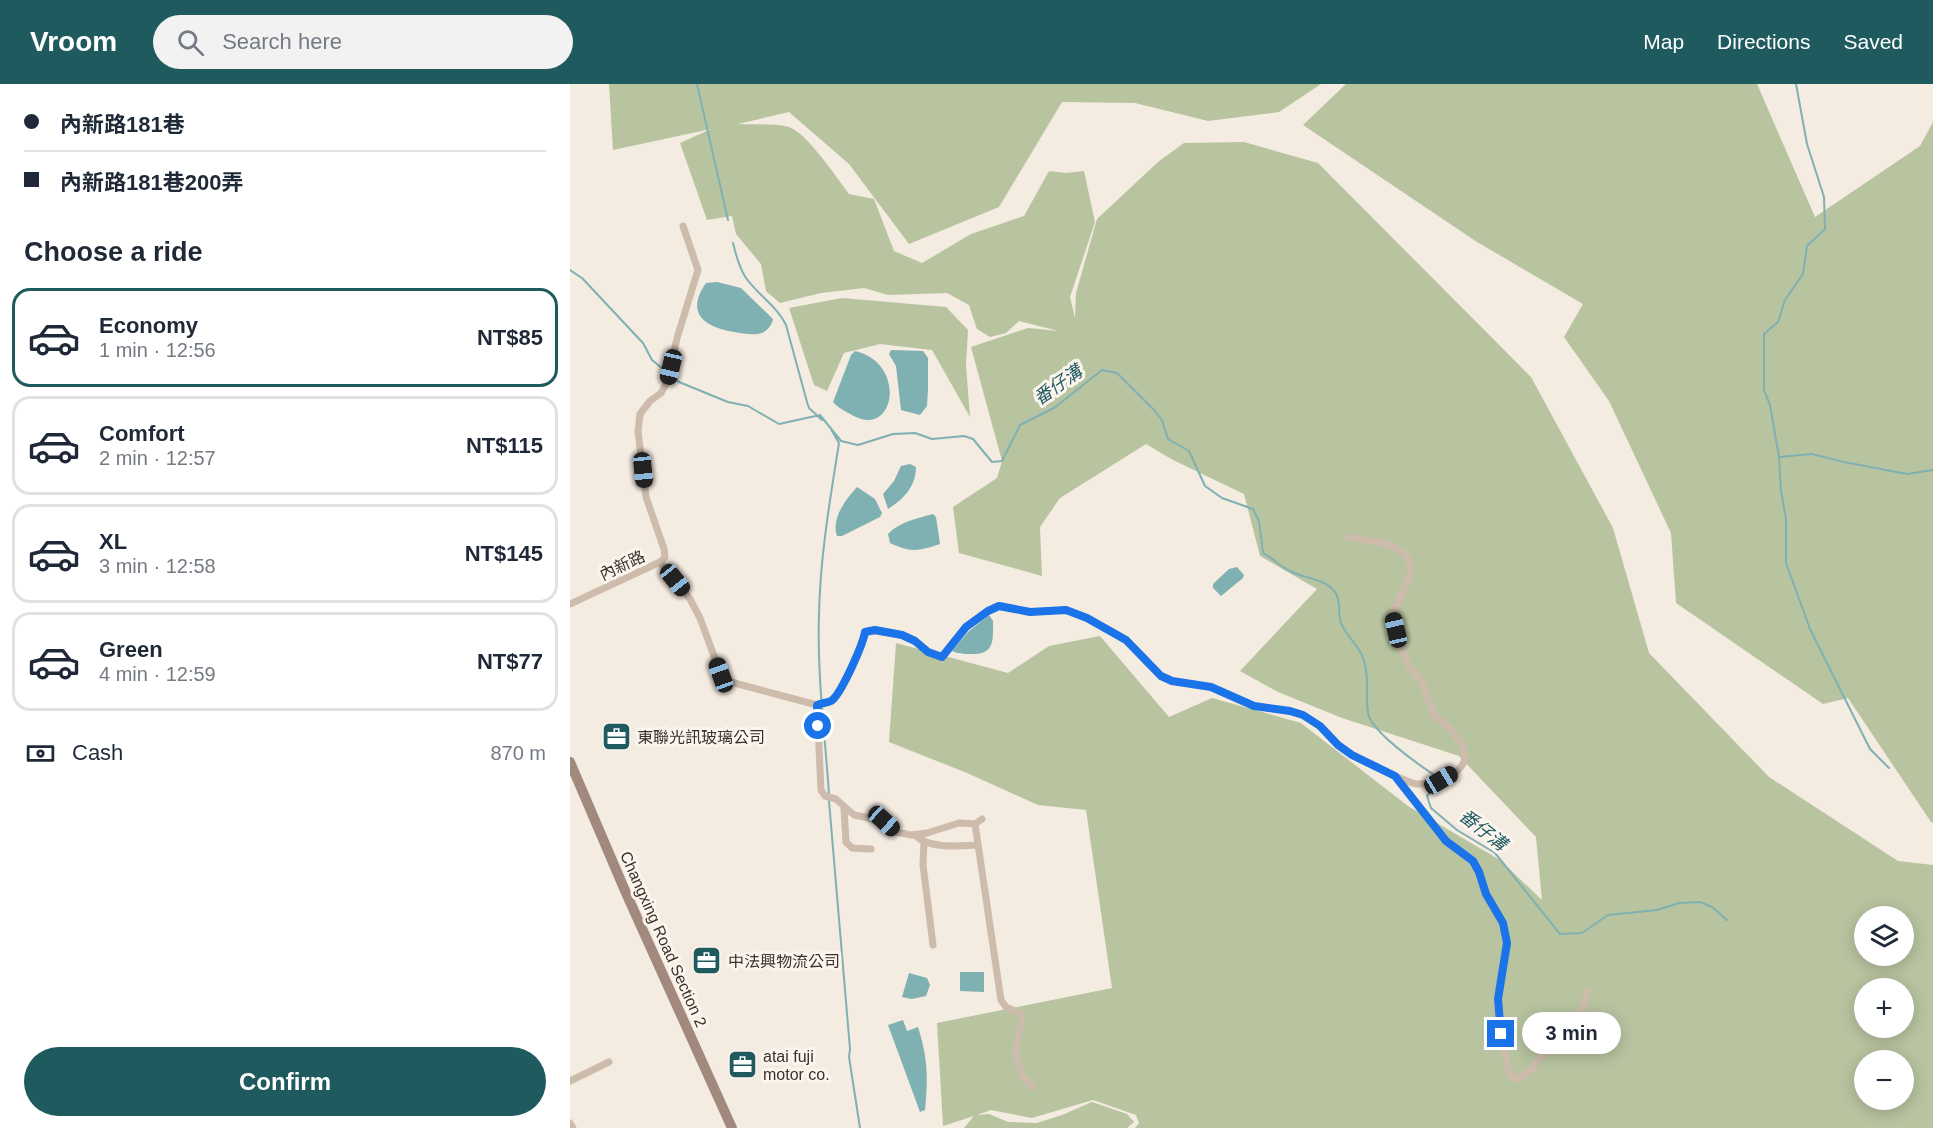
<!DOCTYPE html>
<html lang="en">
<head>
<meta charset="utf-8">
<style>
	body { margin:0; font-family:Arial,"Noto Sans TC",sans-serif; background:#f2f2f3; color:#1f2937; height:100vh; display:flex; flex-direction:column; font-size:22px; white-space:nowrap }
	* { box-sizing:border-box; margin:0 }
	p { font-size:20px; color:#747a83 }
	.icon { flex:none; width:33px; height:33px; fill:none; stroke:currentColor; stroke-width:2; stroke-linecap:round; stroke-linejoin:round }
	.map { position:relative; flex:1; overflow:hidden }
	.sheet { display:flex; flex-direction:column; background:#fff; width:570px }
	.sheet>* { flex:none }
	.hud { display:grid; align-content:center; height:132px; padding:0 24px; background:#fff }
	.controls { position:absolute; left:1284px; top:822px; display:grid; gap:12px }
	.controls a { display:grid; place-items:center; width:60px; height:60px; border-radius:50%; background:#fff; box-shadow:0 3px 15px #0003; font-size:30px }
	.end { position:absolute; width:27px; height:27px; margin:-14px; border:8px solid #1a73e8; background:#fff; box-shadow:0 0 0 3px #fff }
	.from { border-radius:50% }
	.bubble { position:absolute; height:42px; border-radius:21px; background:#fff; box-shadow:0 3px 15px #0003; font-size:20px; font-weight:700; line-height:42px; text-align:center }
	.car { position:absolute; width:18px; height:36px; margin:-18px -9px; border-radius:8px; box-shadow:0 0 4px 2px #0007; background:linear-gradient(#222 24%,#8ab4d8 0 40%,#222 0 76%,#8ab4d8 0 86%,#222 0) }
	.hud b { display:flex; align-items:center; gap:21px; height:57px; font-size:22px }
	.hud b+b { border-top:2px solid #e0e1e3 }
	.hud i { width:15px; height:15px; background:#1f2937 }
	ul { padding:0; list-style:none }
	li { display:flex; align-items:center; gap:18px; height:99px; margin:0 12px 9px; padding:0 12px; border:3px solid #e0e1e3; border-radius:18px }
	li div { flex:1 }
	li b { display:block; font-size:22px }
	li em { font-style:normal; font-weight:700 }
	li.on { border-color:#1f5a5e }
	li>.icon { width:54px; height:54px; stroke-width:1.5 }
	h2 { padding:0 24px; font-size:27px; line-height:72px }
	.pay { display:flex; align-items:center; gap:15px; height:66px; padding:0 24px; font-size:22px }
	.pay p { margin-inline-start:auto }
	.primary-button { display:flex; gap:12px; margin-top:auto; padding:12px 24px }
	.primary-button a { flex:1; height:69px; border-radius:36px; background:#1f5a5e; color:#fff; font-size:24px; font-weight:700; line-height:69px; text-align:center }
	header { display:flex; align-items:center; gap:36px; box-sizing:border-box; height:84px; padding:0 30px; background:#1f5a5e; color:#fff }
	header strong { font-size:28px }
	nav { display:flex; gap:33px; margin-inline-start:auto; font-size:21px }
	.search { width:420px; height:54px; background:#f2f2f3; display:flex; align-items:center; gap:15px; box-sizing:border-box; padding:0 21px; border-radius:33px; color:#747a83; font-size:22px }
	main { display:flex; flex:1; min-height:0 }
	.map>svg:first-child { display:block }
</style>
</head>
<body>
<header>
<strong>Vroom</strong>
<div class="search"><svg class="icon" aria-label="search" viewBox="0 0 24 24"><circle cx="10" cy="10" r="6"/><path d="M15 15l6 6"/></svg>Search here</div>
<nav><a>Map</a><a>Directions</a><a>Saved</a></nav>
</header>
<main>
<section class="sheet">
<div class="hud">
<b><i class="from"></i>內新路181巷</b>
<b><i></i>內新路181巷200弄</b>
</div>
<h2>Choose a ride</h2>
<ul>
<li class="on"><svg class="icon" aria-label="car" viewBox="0 0 24 24"><path d="M5 17H2v-5l4-1 3-4h7l3 4 3 1v5h-3M9 17h6M6 11h13"/><circle cx="7" cy="17" r="2"/><circle cx="17" cy="17" r="2"/></svg><div><b>Economy</b><p>1 min · 12:56</p></div><em>NT$85</em></li>
<li><svg class="icon" aria-label="car" viewBox="0 0 24 24"><path d="M5 17H2v-5l4-1 3-4h7l3 4 3 1v5h-3M9 17h6M6 11h13"/><circle cx="7" cy="17" r="2"/><circle cx="17" cy="17" r="2"/></svg><div><b>Comfort</b><p>2 min · 12:57</p></div><em>NT$115</em></li>
<li><svg class="icon" aria-label="car" viewBox="0 0 24 24"><path d="M5 17H2v-5l4-1 3-4h7l3 4 3 1v5h-3M9 17h6M6 11h13"/><circle cx="7" cy="17" r="2"/><circle cx="17" cy="17" r="2"/></svg><div><b>XL</b><p>3 min · 12:58</p></div><em>NT$145</em></li>
<li><svg class="icon" aria-label="car" viewBox="0 0 24 24"><path d="M5 17H2v-5l4-1 3-4h7l3 4 3 1v5h-3M9 17h6M6 11h13"/><circle cx="7" cy="17" r="2"/><circle cx="17" cy="17" r="2"/></svg><div><b>Green</b><p>4 min · 12:59</p></div><em>NT$77</em></li>
</ul>
<div class="pay"><svg class="icon" aria-label="cash" viewBox="0 0 24 24"><path d="M3 7h18v10H3z"/><circle cx="12" cy="12" r="2"/></svg>Cash<p>870 m</p></div>
<div class="primary-button"><a>Confirm</a></div>
</section>
<div class="map">
<svg width="1363" height="1044" viewBox="0 0 1363 1044">
	<rect width="100%" height="100%" fill="#f4ebe1"/>
	<path fill="#b8c4a0" fill-rule="evenodd" d="M 39,0 L 751,0 L 709,28 L 638,37 L 565,19 L 492,18 L 429,123 L 339,160 L 279,80 L 219,28 L 168,40 C 185,41 202,39 219,43 C 236,48 268,95 279,110 L 304,115 L 324,167 L 352,179 L 401,150 L 454,132 L 479,87 L 496,89 L 514,87 L 525,138 L 500,213 L 505,234 L 506,209 L 527,135 L 588,78 L 614,59 L 674,58 L 748,79 L 961,293 L 1043,444 L 1079,569 L 1199,693 L 1328,777 L 1363,781 L 1363,1044 L 565,1044 L 569,1039 L 566,1031 L 523,1016 L 462,1034 L 421,1026 L 407,1031 L 419,1030 L 438,1038 L 467,1039 L 492,1031 L 522,1018 L 557,1030 L 564,1038 L 557,1044 L 394,1044 L 404,1032 L 373,1042 L 367,939 L 542,904 L 516,726 L 468,721 L 397,689 L 319,658 L 326,559 L 438,589 L 479,562 L 530,552 L 599,633 L 642,614 L 731,639 L 838,722 L 930,776 L 972,816 L 966,753 L 889,672 L 772,634 L 708,608 L 670,587 L 747,505 L 690,472 L 674,410 L 603,376 L 576,360 L 490,414 L 470,443 L 472,492 L 389,469 L 383,423 L 427,394 L 432,377 L 401,263 L 458,244 L 489,247 L 449,237 L 436,249 L 420,253 L 407,245 L 399,221 L 377,209 L 318,211 L 294,204 L 251,209 L 210,219 L 196,207 L 191,180 L 166,150 L 162,132 L 137,136 L 110,59 L 141,45 L 43,66 ZM 1294,832 L 1334,832 L 1334,872 L 1294,872 ZM 1294,904 L 1334,904 L 1334,944 L 1294,944 ZM 1294,976 L 1334,976 L 1334,1016 L 1294,1016 Z
		M 776,0 L 1187,0 L 1245,133 L 1350,62 L 1363,38 L 1363,738 L 1361,738 L 1278,614 L 1253,620 L 1106,519 L 1101,449 L 1039,317 L 994,253 L 1013,220 L 907,158 L 733,41 Z
		M 272,214 L 376,223 L 398,246 L 396,281 L 400,333 L 362,266 L 310,260 L 274,269 L 257,307 L 244,301 L 219,224 Z"/>
	<path fill="#7fb0b2" d="M 147,198 L 171,204 L 203,235 C 202,241 197,247 192,249 C 183,252 172,249 164,248 C 134,243 115,229 136,199 Z
		M 321,266 L 353,267 L 358,274 L 358,305 L 357,322 L 350,331 L 331,326 L 326,282 L 319,270 Z
		M 285,267 C 338,279 325,356 282,331 C 275,327 268,324 263,318 L 281,271 Z
		M 340,380 L 346,383 C 346,402 334,415 318,425 L 313,410 L 324,397 L 331,382 Z
		M 287,403 L 305,415 L 312,429 L 310,433 L 272,452 L 267,452 C 261,435 275,416 287,403 Z
		M 363,430 L 366,433 L 370,460 C 349,467 341,469 320,459 L 318,450 C 329,438 348,434 363,430 Z
		M 667,483 L 674,491 L 673,494 L 651,512 L 643,504 L 643,500 L 659,485 Z
		M 419,531 L 423,537 C 423,557 425,570 401,570 C 393,570 389,570 382,567 L 398,548 Z
		M 390,888 L 414,888 L 414,908 L 390,907 Z
		M 339,889 L 357,894 L 360,901 L 356,912 L 342,915 L 332,913 Z
		M 333,936 L 337,947 L 348,943 C 358,975 358,993 355,1026 L 350,1028 L 318,941 Z"/>
	<g fill="none" stroke-linecap="round" stroke-linejoin="round">
		<path stroke="#7fb0b2" stroke-width="2" d="M 127,0 L 158,136
			M 1226,0 L 1237,60 L 1254,113 L 1255,145 L 1237,162 L 1233,190 L 1215,216 L 1208,238 L 1194,250 L 1194,306 L 1200,321 L 1209,373 L 1211,407 L 1216,435 L 1216,479 L 1240,545 L 1300,665 L 1319,684
			M 163,159 C 166,171 169,184 176,194 C 188,211 207,222 216,241 L 237,318 L 239,324 L 252,336
			M 0,186 L 12,194 L 73,259 L 82,276 L 109,298 L 158,318 L 178,322 L 209,340 L 250,331 L 271,357 L 288,361 L 323,350 L 345,349 L 362,355 L 394,352 L 403,355 L 422,378 L 432,377 L 450,341 L 484,324 L 532,286 L 547,289 L 584,326 L 592,336 L 598,355 L 619,367 L 635,402 L 652,414 L 683,425 L 689,437 L 693,469 C 703,474 711,483 720,487 C 735,495 754,494 765,508 C 772,517 767,530 771,539 C 776,552 789,561 793,574 C 800,593 795,610 798,629 C 801,648 848,680 864,691 L 862,706 L 857,712 L 861,724 L 887,746 L 925,769 L 990,850 L 1012,849 L 1038,831 L 1087,826 L 1109,819 L 1130,818 L 1142,823 L 1157,836
			M 1209,373 L 1242,370 L 1274,378 L 1337,390 L 1363,386
			M 259,710 C 255,651 247,591 249,531 C 250,473 260,416 269,359 L 262,347
			M 259,717 L 280,965 L 279,973 L 290,1044"/>
		<path stroke="#cdbbac" stroke-width="7" d="M 780,453 L 816,460 L 833,468 L 838,474 L 841,484 L 839,495 L 822,531 L 830,561 L 839,583 L 852,598 L 864,631 L 881,645 L 892,661 L 895,674 C 891,693 863,701 846,700 C 840,699 833,695 828,693
			M 90,478 L 95,473 L 94,465 L 76,413 L 68,347 L 70,330 L 80,317 L 91,309 L 98,296 L 107,254 L 128,186 L 113,142
			M 0,520 L 90,478 L 120,515 L 130,534 L 151,591 L 157,597 L 247,621 L 251,706 L 255,712 L 266,715 L 284,731 L 314,737 L 326,748 L 341,751 L 357,749 L 389,739 L 405,740 L 412,735
			M 247,621 C 251,619 257,619 261,617 C 271,611 293,560 295,548 L 305,547 L 332,551 L 345,557 L 358,568 L 372,573 L 396,543 L 418,527 L 429,522 L 460,528 L 496,526 L 517,534 L 556,556 L 591,592 L 602,597 L 641,603 L 684,622 L 720,627 L 733,631 L 750,642 L 768,661 L 782,671 L 825,692 L 876,757 L 903,777 L 909,787 L 916,810 L 933,839 L 937,859 L 928,915 L 928,934 L 940,991 L 944,995 C 959,993 963,981 972,972 C 990,954 1013,934 1018,907
			M 274,724 L 276,758 L 282,764 L 301,765
			M 405,740 L 431,916 L 436,923 L 452,930 L 446,966 L 451,991 L 463,1003
			M 345,751 C 358,765 389,762 408,761
			M 354,758 L 353,781 L 363,861
			M 0,997 L 39,978
			M 0,1039 L 3,1044"/>
		<path stroke="#a18a7d" stroke-width="10" d="M 0,678 L 56,809 L 162,1044"/>
	</g>
	<g fill="none" stroke-linecap="round" stroke-linejoin="round">
		<path stroke="#1a73e8" stroke-width="8" d="M 248,642 L 247,621 C 251,619 257,619 261,617 C 271,611 293,560 295,548 L 305,546 L 332,551 L 345,557 L 358,568 L 372,573 L 396,543 L 418,527 L 429,522 L 460,528 L 496,526 L 517,534 L 556,556 L 591,592 L 602,597 L 641,603 L 684,622 L 720,627 L 733,631 L 750,642 L 768,661 L 782,671 L 825,692 L 876,757 L 903,777 L 909,788 L 916,810 L 933,839 L 937,859 L 928,915 L 931,950"/>
	</g>
	<defs>
		<symbol id="office-square" viewBox="-11 -11 22 22"><rect x="-9" y="-9" width="18" height="18" rx="4" fill="#1f5a5e" stroke="#fbf5ee"/><path d="M-6-3h4V-5.5h4V-3h4V5H-6ZM-1-4.5V-3h2v-1.5ZM-6 0V1H6V0Z" fill="#fff"/></symbol>
	</defs>
	<g fill-rule="evenodd">
		<use href="#office-square" x="30" y="636" width="33" height="33"/>
		<use href="#office-square" x="120" y="860" width="33" height="33"/>
		<use href="#office-square" x="156" y="964" width="33" height="33"/>
	</g>
	<g text-anchor="middle" stroke-width="6" stroke-linejoin="round" paint-order="stroke">
		<g font-size="16" fill="#3b302b" stroke="#fbf5ee">
			<text transform="translate(52 481) rotate(-25)" y="6">內新路</text>
			<text transform="translate(94 855) rotate(66)" y="6">Changxing Road Section 2</text>
		</g>
		<g font-size="16" fill="#3b302b" stroke="#fbf5ee" text-anchor="start">
			<text x="67" y="659">東聯光訊玻璃公司</text>
			<text x="158" y="883">中法興物流公司</text>
			<text x="193" y="978">atai fuji<tspan x="193" dy="18">motor co.</tspan></text>
		</g>
		<g font-size="18" font-style="italic" fill="#1f5a5e" stroke="#fbf5ee">
			<text transform="translate(488 301) rotate(-35)" y="6">番仔溝</text>
			<text transform="translate(913 746) rotate(38)" y="6">番仔溝</text>
		</g>
	</g>
</svg>
<div class="controls">
<a><svg class="icon" aria-label="layers" viewBox="0 0 24 24"><path d="M12 4l9 5-9 5-9-5zM3 14l9 5 9-5"/></svg></a>
<a>+</a>
<a>−</a>
</div>
<i class="end from" style="left:248px;top:642px"></i>
<i class="end" style="left:931px;top:950px"></i>
<div class="bubble" style="left:952px;top:928px;width:99px">3 min</div>
<i class="car" style="left:101px;top:283px;rotate:193deg"></i>
<i class="car" style="left:73px;top:386px;rotate:174deg"></i>
<i class="car" style="left:105px;top:496px;rotate:141deg"></i>
<i class="car" style="left:826px;top:546px;rotate:347deg"></i>
<i class="car" style="left:151px;top:591px;rotate:340deg"></i>
<i class="car" style="left:871px;top:696px;rotate:59deg"></i>
<i class="car" style="left:314px;top:737px;rotate:132deg"></i>
</div>
</main>
</body>
</html>
